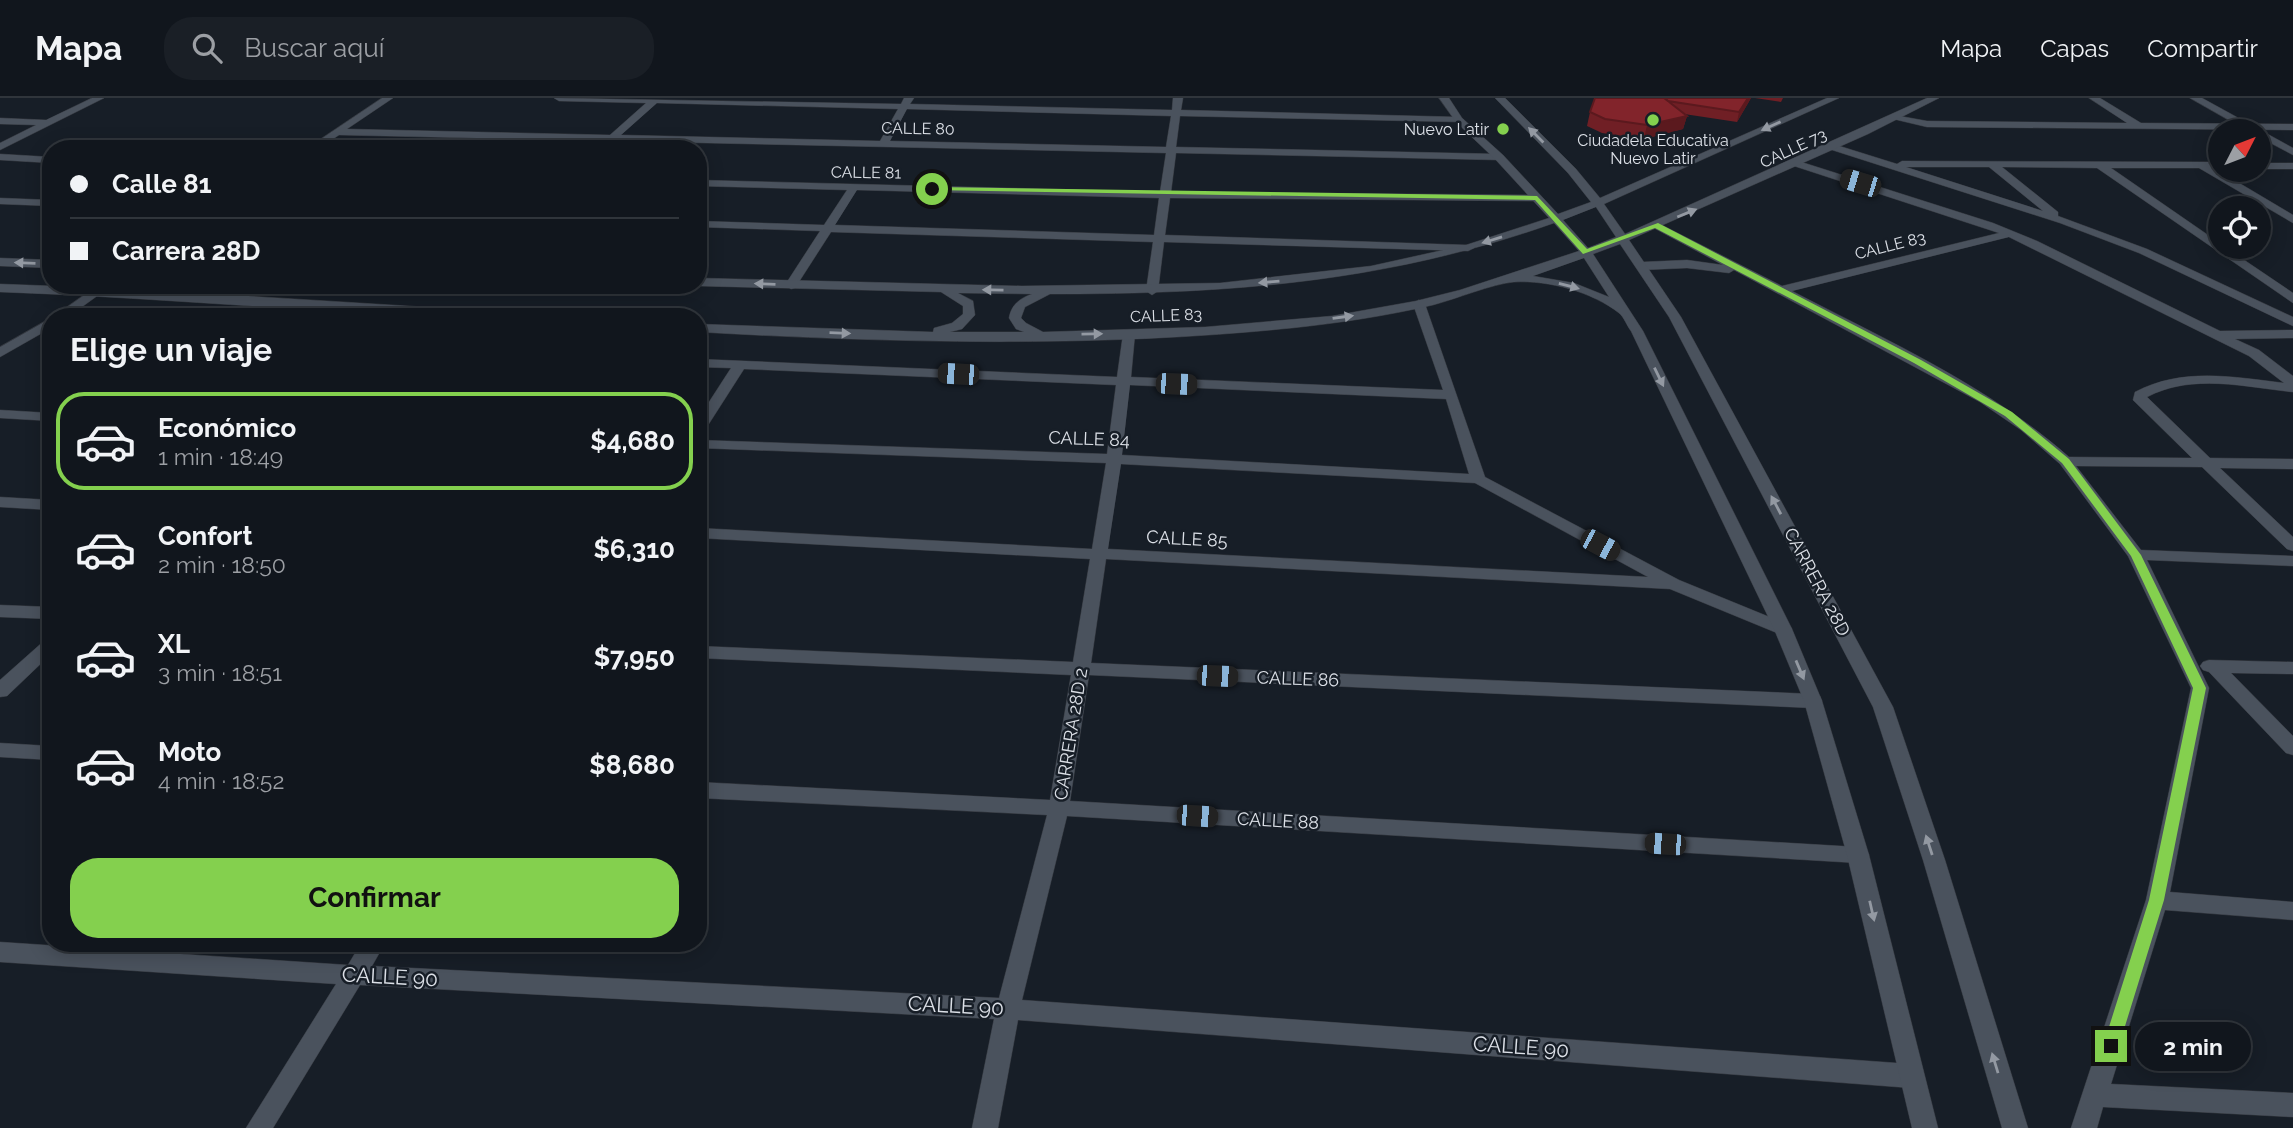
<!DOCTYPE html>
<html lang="es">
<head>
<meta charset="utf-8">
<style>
	body { margin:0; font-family:Raleway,sans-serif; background:#1a1f26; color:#f1f3f6; height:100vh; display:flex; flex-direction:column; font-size:26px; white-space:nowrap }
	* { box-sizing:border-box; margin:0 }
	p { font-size:23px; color:#9c9fa4 }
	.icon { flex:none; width:38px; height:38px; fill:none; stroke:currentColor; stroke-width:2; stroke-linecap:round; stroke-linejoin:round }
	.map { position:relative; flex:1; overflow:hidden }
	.drawer { position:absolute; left:42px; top:210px; width:665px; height:644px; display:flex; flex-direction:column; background:#11161d; border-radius:28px; box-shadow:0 4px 18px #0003,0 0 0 2px #30353b }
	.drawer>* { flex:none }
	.banner { position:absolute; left:42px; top:42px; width:665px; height:154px; border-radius:28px; box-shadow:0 4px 18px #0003,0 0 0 2px #30353b; display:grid; align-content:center; height:154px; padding:0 28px; background:#11161d }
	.needle { width:46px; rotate:48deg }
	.fabs { position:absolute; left:2208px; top:21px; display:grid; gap:14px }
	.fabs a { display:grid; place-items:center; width:63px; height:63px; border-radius:50%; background:#11161d; box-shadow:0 4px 18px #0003,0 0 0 2px #30353b; font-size:35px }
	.end { position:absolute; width:32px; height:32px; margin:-16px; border:9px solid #84d04e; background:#111; box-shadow:0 0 0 4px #111 }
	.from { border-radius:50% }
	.bubble { position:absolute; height:49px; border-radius:24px; background:#11161d; box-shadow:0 4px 18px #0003,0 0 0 2px #30353b; font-size:23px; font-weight:700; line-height:49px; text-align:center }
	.car { position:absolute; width:21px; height:42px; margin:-21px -10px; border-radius:9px; box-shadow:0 0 5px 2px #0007; background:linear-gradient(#222 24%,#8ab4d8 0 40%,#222 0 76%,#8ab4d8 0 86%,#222 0) }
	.banner b { display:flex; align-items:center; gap:24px; height:66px; font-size:26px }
	.banner b+b { border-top:2px solid #30353b }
	.banner i { width:18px; height:18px; background:#f1f3f6 }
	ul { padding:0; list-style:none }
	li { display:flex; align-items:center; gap:21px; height:98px; margin:0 14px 10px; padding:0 14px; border:4px solid transparent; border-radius:28px }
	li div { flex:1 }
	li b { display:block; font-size:26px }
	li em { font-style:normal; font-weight:700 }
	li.current { border-color:#84d04e }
	li>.icon { width:63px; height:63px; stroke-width:1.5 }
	h2 { padding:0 28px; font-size:32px; line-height:84px }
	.action { display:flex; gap:14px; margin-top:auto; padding:14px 28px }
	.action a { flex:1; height:80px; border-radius:28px; background:#84d04e; color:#111; font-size:28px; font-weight:700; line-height:80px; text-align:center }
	header { display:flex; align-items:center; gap:42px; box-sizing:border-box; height:98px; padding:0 35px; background:#11161d; border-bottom:2px solid #30353b }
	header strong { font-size:33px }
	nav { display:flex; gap:38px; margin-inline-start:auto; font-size:24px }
	.search { width:490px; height:63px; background:#1a1f26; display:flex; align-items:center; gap:18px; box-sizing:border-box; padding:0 24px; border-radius:28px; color:#9c9fa4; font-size:26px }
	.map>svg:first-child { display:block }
</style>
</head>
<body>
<header>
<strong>Mapa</strong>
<div class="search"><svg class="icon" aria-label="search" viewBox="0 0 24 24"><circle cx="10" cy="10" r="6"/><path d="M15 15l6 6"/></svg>Buscar aquí</div>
<nav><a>Mapa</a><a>Capas</a><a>Compartir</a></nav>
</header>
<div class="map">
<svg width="2293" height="1030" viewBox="0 0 2293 1030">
	<rect width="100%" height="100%" fill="#171e27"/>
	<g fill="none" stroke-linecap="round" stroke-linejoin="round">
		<defs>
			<path id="street" d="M 92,0 L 104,0 L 0,52 L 0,45 L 36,27 L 0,26 L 0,20 L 46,22 Z
				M 382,0 L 393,0 L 347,31 L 610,37 L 646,5 L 559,3 L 554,0 L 901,6 L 904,0 L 914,0 L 910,6 L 1172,12 L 1173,0 L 1183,0 L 1181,12 L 1459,19 L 1464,22 L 1462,24 L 1180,18 L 1176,49 L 1499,56 L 1504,59 L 1499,62 L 1176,55 L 1171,94 L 1537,97 L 1542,100 L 1537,103 L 1170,100 L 1165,137 L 1468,147 L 1474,150 L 1468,153 L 1164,144 L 1158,193 L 1152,197 L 1146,193 L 1153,144 L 831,134 L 795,190 L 791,191 L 785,187 L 820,133 L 698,129 L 698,123 L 824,127 L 847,92 L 698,88 L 698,82 L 1160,94 L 1166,55 L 615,43 L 606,51 L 595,51 L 604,43 L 339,37 L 318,51 L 306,51 ZM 657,5 L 898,11 L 880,43 L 621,37 ZM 907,11 L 1171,18 L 1166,49 L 890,43 ZM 857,92 L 1159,100 L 1154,137 L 835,127 Z
				M 2089,0 L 2100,0 L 2141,25 L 2293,26 L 2293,32 L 1927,29 L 1889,20 L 1894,17 L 1927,23 L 2127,25 Z
				M 1833,46 L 1897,66 L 1902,63 L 2221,64 L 2221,70 L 2214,70 L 2293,117 L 2293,125 L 2199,70 L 2111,70 L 2221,146 L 2221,149 L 2225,149 L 2293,195 L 2293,205 L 2097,70 L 2002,69 L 2058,114 L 2058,118 L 2147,151 L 2293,219 L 2293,228 L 2139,155 L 2060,125 L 1829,51 L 1828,49 ZM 1906,69 L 1989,69 L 2043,113 Z
				M 0,56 L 51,59 L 51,65 L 0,62 Z
				M 1795,62 L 1993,125 L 2037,143 L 2220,233 L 2293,232 L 2293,240 L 2235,241 L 2259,252 L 2293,278 L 2293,294 C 2245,289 2192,275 2147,299 L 2210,360 L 2293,361 L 2293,371 L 2220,370 L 2293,439 L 2293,453 L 2287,451 L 2202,369 L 2076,368 L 2141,452 L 2293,458 L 2293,468 L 2147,462 L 2209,590 L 2170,794 L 2293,804 L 2293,822 L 2165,812 L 2111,986 L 2293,995 L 2293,1019 L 2103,1009 L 2097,1030 L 2071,1030 L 2146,802 L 2191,590 L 2128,458 L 2060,366 L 2021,332 L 1980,304 L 1734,172 L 1729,175 L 1687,170 L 1642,172 L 1636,168 L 1642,164 L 1687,162 L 1723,167 L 1652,129 L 1650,127 L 1656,124 L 1782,188 L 1999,135 L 1791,67 L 1790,65 ZM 2009,139 L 2249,258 L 2284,285 C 2233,279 2183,269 2135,294 L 2133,302 L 2192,360 L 2069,359 C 1987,287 1888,243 1792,193 Z
				M 2259,65 L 2293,65 L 2293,71 L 2259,71 Z
				M 0,100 L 51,102 L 51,108 L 0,106 Z
				M 94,190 L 104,193 L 68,219 L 53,219 Z
				M 1419,202 L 1425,206 L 1485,379 L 1679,482 L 1789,527 L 1792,531 L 1789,535 L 1777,535 L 1670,491 L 1106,461 L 1091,565 L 1813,596 L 1820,598 L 1822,603 L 1820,608 L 1813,610 L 1089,577 L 1070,703 L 1858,749 L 1866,751 L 1869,757 L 1866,763 L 1858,765 L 1067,718 L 1022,902 L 1911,966 L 1920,970 L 1924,978 L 1920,986 L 1911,990 L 1018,922 L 998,1030 L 972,1030 L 994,921 L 360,887 L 273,1030 L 246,1030 L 336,886 L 0,864 L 0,844 L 348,867 L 361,845 L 385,845 L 372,868 L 999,900 L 1047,717 L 698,700 L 698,684 L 1050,702 L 1071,577 L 698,560 L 698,548 L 1073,564 L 1090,461 L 698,440 L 698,430 L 1092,451 L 1106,365 L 698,350 L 698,342 L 1107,356 L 1116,287 L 744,271 L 703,335 L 698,336 L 698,321 L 731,270 L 698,269 L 698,261 L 1117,279 L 1123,236 L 1129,232 L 1135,236 L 1131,279 L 1443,292 L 1413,206 ZM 1130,287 L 1446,301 L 1469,376 L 1122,357 ZM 1121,366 L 1475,385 L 1648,479 L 1108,451 Z
				M 51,220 L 51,230 L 0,259 L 0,249 Z
				M 0,312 L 51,315 L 51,323 L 0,320 Z
				M 0,399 L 51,402 L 51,412 L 0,409 Z
				M 0,507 L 51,509 L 51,521 L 0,519 Z
				M 51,540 L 51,556 L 7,598 L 0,599 L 0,582 L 45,542 Z
				M 2209,562 L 2293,564 L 2293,576 L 2231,575 L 2293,638 L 2293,657 L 2286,655 L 2209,574 L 2203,572 L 2200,568 L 2203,564 Z
				M 0,645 L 51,648 L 51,662 L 0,659 Z"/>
			<path id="secondary" d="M 1439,0 L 1449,0 L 1462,20 L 1503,57 L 1558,116 L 1591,104 L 1568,75 L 1495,0 L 1505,0 L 1576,71 L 1600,100 L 1827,0 L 1839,0 L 1604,106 L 1625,136 L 1927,0 L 1939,0 L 1868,36 L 1629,142 L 1681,219 L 1893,609 L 1945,762 L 2028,1030 L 2002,1030 L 1923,762 L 1873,609 L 1669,219 L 1620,146 L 1593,156 L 1643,233 L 1792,531 L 1822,603 L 1869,757 L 1938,1030 L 1912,1030 L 1847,757 L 1804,603 L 1774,531 L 1631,233 C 1627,228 1624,219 1619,215 C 1592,194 1549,182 1514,184 C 1492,186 1456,201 1433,207 C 1386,218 1339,225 1292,230 C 1098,250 892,245 698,234 L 698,226 L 933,234 L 934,230 L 952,225 L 963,216 L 963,208 L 941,194 L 698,188 L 698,180 L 1022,188 L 1220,185 L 1371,168 L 1466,147 L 1549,120 L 1495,61 L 1456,24 ZM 1596,109 L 1616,139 L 1588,150 L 1563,122 ZM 1554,125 L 1579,153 L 1460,192 L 1416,203 L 1332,218 L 1205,229 L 1043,234 L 1026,225 L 1021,220 L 1025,209 L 1050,196 C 1227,196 1385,185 1554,125 ZM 1584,160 L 1609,199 L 1574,185 L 1533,178 ZM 958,195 L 1032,196 C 1020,200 1011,207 1009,220 L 1016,231 L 1024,234 L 950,234 L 962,231 L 975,217 L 973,203 Z
				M 2190,0 L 2202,0 L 2293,50 L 2293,57 L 2259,39 L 2259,33 L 2248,33 Z
				M 0,160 L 51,162 L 51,170 L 0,168 Z
				M 0,186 L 135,191 L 521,215 L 527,219 C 351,219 176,200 0,194 Z"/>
		</defs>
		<use href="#street" stroke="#34383f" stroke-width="1"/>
		<use href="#secondary" stroke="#34383f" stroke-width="1"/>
		<use href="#street" fill="#4a525d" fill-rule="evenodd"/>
		<use href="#secondary" fill="#4a525d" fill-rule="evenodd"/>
	</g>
	<path fill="#701f25" d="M 1595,0 L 1751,0 L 1737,24 L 1684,16 L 1687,18 L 1683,31 L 1644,41 L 1602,35 L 1587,28 L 1590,14 Z
		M 1755,0 L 1783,0 L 1781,4 Z"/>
	<path fill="#5b191e" d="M 1748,0 L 1751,0 L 1737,24 L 1739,14 Z
		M 1687,18 L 1683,31 L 1644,41 L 1647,27 Z"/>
	<path fill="#82242b" stroke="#5b191e" stroke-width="2" d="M 1595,0 L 1664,0 L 1687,18 L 1647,27 L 1605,21 L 1590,14 Z
		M 1665,0 L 1748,0 L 1739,14 L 1668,3 Z"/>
	<defs><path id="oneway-solid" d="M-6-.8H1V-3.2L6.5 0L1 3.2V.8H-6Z" transform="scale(1.75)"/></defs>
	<g fill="#9399a2">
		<use href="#oneway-solid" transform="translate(1771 28) rotate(156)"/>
		<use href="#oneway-solid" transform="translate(1536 37) rotate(-135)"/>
		<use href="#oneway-solid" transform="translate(1687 115) rotate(-22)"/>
		<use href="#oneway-solid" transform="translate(1492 142) rotate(163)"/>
		<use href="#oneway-solid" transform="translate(25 165) rotate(-178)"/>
		<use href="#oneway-solid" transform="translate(1269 184) rotate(175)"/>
		<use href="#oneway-solid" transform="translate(765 186) rotate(-178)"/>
		<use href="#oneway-solid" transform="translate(1569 188) rotate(15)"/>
		<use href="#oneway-solid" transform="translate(993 192) rotate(-179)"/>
		<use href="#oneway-solid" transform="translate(1343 219) rotate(-8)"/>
		<use href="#oneway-solid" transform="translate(840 235) rotate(2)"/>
		<use href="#oneway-solid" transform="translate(1092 236) rotate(-1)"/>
		<use href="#oneway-solid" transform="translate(1659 279) rotate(64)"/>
		<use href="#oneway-solid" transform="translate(1776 407) rotate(-118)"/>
		<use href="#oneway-solid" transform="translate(1800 572) rotate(67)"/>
		<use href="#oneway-solid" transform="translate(1929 747) rotate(-108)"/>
		<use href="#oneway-solid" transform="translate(1872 813) rotate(77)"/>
		<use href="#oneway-solid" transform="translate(1995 965) rotate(-107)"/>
	</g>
	<path fill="#84d04e" d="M 932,89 L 1537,98 L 1587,151 L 1658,125 L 1921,262 L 2012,314 L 2069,361 L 2141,457 L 2206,590 L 2164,802 L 2117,954 L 2106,954 L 2103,948 L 2149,802 L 2193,590 L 2131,458 L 2062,365 L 2005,318 L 1914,265 L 1655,130 L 1583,156 L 1535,102 L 930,92 Z"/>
	<g fill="#84d04e" stroke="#171e27" stroke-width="2.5">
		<circle cx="1653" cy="22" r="7"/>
		<circle cx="1503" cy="31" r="7"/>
	</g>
	<g text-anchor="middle" stroke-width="5" stroke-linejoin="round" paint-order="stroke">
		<g font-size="16" fill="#dce0e7" stroke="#171e27">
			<text transform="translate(918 30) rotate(1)" y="6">CALLE 80</text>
			<text transform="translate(1793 50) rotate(-25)" y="6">CALLE 73</text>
			<text transform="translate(866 74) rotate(1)" y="6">CALLE 81</text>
			<text transform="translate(1890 147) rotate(-14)" y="6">CALLE 83</text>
			<text transform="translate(1166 217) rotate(-2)" y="6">CALLE 83</text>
		</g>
		<g font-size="16" fill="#dce0e7" stroke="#171e27" text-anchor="end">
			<text x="1489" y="37">Nuevo Latir</text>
			<text x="1653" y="48" text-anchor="middle">Ciudadela Educativa<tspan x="1653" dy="18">Nuevo Latir</tspan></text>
		</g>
		<g font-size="18" fill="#dce0e7" stroke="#171e27">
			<text transform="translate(1089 341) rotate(2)" y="6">CALLE 84</text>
			<text transform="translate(1187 441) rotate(3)" y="6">CALLE 85</text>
			<text transform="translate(1817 484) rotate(62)" y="6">CARRERA 28D</text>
			<text transform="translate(1298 581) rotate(2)" y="6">CALLE 86</text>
			<text transform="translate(1071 636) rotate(-81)" y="6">CARRERA 28D 2</text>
			<text transform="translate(1278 723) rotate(3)" y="6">CALLE 88</text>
		</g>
		<g font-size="21" fill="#dce0e7" stroke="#171e27">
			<text transform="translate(390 879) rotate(3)" y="7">CALLE 90</text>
			<text transform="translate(956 908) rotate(3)" y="7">CALLE 90</text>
			<text transform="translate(1521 949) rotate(4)" y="7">CALLE 90</text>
		</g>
	</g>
</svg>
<div class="fabs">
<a><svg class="needle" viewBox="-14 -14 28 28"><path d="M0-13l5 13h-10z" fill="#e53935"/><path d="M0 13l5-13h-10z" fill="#9c9fa4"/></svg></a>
<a><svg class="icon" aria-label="locate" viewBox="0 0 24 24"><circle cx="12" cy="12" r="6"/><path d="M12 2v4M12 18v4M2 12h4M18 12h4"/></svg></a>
</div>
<i class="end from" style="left:932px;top:91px"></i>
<i class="end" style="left:2111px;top:948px"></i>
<div class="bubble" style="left:2135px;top:924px;width:116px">2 min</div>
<i class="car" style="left:1860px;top:85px;rotate:287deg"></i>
<i class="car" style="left:958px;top:276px;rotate:273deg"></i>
<i class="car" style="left:1176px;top:286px;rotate:92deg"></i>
<i class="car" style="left:1600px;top:447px;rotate:118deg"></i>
<i class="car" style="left:1217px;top:578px;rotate:92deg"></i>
<i class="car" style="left:1197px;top:718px;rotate:94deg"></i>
<i class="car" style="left:1665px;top:746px;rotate:274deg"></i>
<div class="banner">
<b><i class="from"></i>Calle 81</b>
<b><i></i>Carrera 28D</b>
</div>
<section class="drawer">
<h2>Elige un viaje</h2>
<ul>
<li class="current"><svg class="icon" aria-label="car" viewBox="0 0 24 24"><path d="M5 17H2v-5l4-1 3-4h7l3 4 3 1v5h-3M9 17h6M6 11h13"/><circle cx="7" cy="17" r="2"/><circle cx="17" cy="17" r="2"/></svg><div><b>Económico</b><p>1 min · 18:49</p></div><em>$4,680</em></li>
<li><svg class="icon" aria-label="car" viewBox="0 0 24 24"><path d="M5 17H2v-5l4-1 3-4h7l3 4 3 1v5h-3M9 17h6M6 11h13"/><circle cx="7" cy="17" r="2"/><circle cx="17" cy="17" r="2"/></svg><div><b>Confort</b><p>2 min · 18:50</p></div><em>$6,310</em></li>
<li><svg class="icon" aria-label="car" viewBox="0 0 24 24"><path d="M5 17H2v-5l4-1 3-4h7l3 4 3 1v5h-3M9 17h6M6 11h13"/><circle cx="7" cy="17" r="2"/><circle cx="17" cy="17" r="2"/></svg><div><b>XL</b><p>3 min · 18:51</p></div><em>$7,950</em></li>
<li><svg class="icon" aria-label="car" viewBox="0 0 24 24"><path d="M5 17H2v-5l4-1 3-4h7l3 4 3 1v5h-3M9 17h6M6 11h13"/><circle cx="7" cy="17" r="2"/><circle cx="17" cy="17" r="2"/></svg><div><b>Moto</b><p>4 min · 18:52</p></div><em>$8,680</em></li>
</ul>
<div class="action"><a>Confirmar</a></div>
</section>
</div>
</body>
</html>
